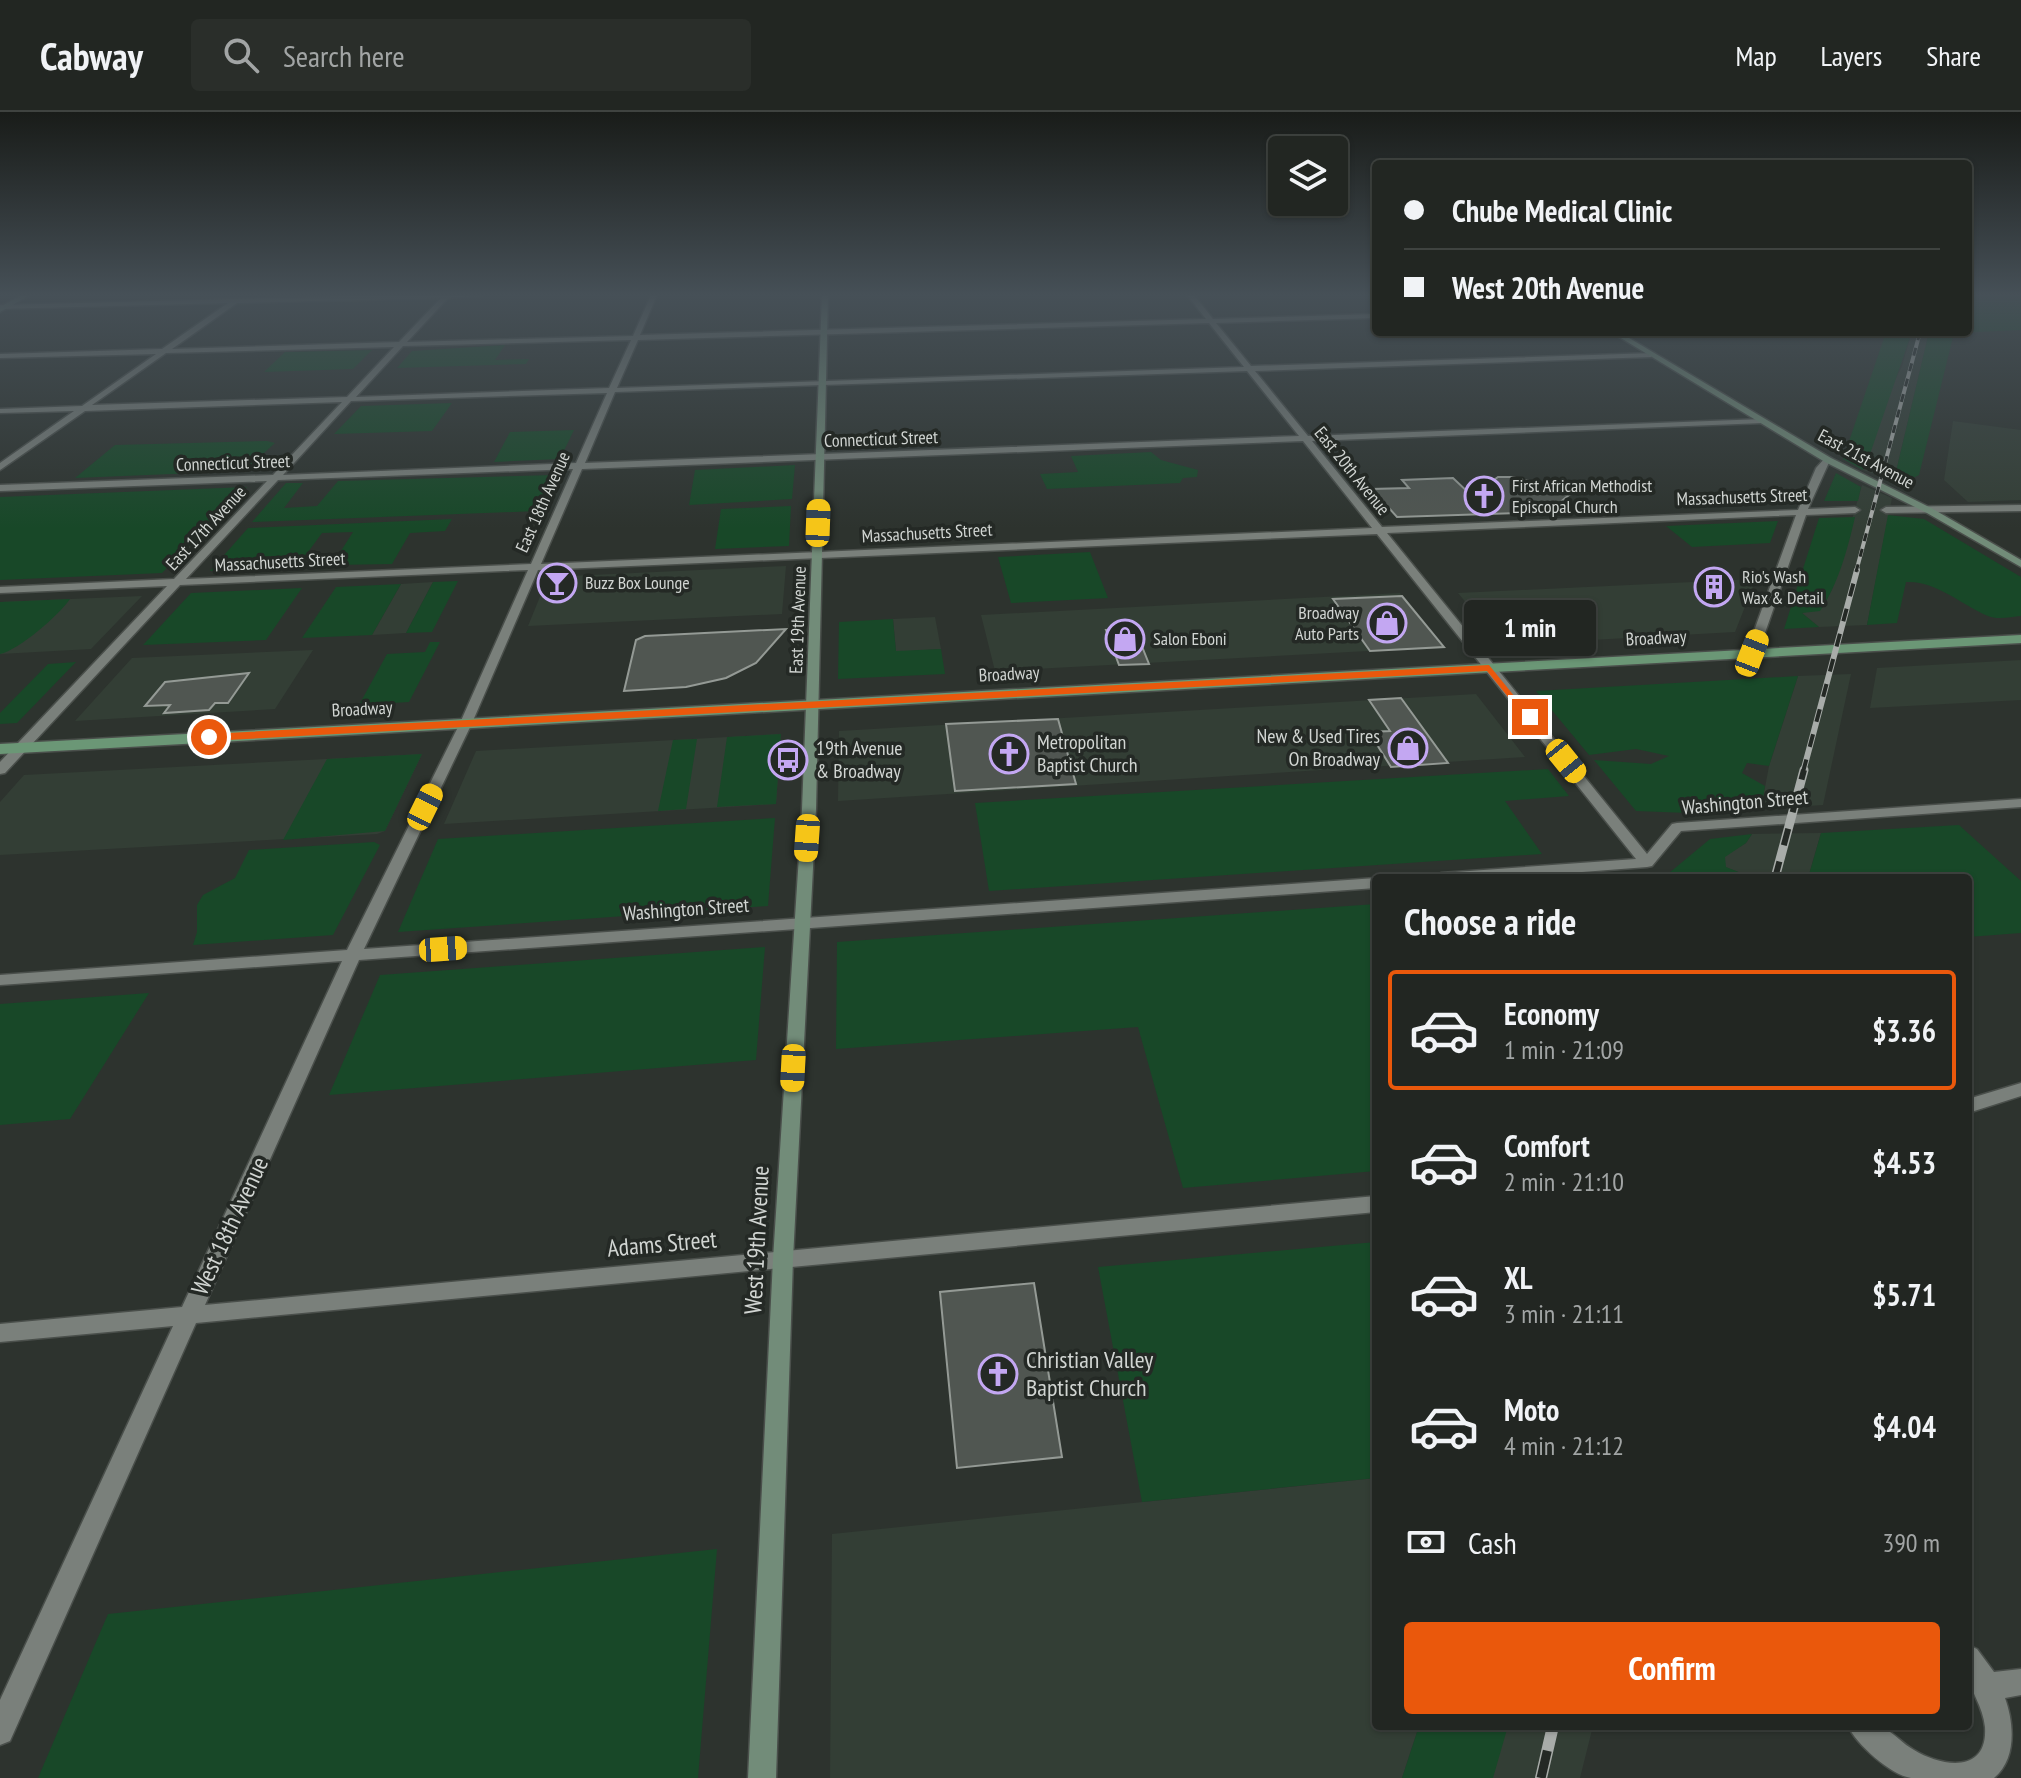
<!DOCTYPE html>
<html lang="en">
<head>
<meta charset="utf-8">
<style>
	body { margin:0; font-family:"PT Sans Narrow",sans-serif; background:#2a2e2a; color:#f1f3f6; height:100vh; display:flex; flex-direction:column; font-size:30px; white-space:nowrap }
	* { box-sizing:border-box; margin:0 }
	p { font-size:26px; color:#a2a5a5 }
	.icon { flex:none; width:44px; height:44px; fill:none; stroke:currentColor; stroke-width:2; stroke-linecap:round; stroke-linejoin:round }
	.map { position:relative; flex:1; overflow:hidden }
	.side { position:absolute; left:1372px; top:762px; width:600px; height:856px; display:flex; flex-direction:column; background:#222622; border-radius:8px; box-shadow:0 2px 6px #0004,0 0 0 2px #3f4340 }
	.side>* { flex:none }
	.top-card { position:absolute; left:1372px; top:48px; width:600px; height:176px; border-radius:8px; box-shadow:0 2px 6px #0004,0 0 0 2px #3f4340; display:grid; align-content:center; height:176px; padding:0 32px; background:#222622 }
	.tools { position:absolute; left:1268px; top:24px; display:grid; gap:16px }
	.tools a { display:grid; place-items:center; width:80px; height:80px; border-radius:8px; background:#222622; box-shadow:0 2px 6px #0004,0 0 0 2px #3f4340; font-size:40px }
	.end { position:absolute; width:36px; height:36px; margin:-18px; border:10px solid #ea580c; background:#fff; box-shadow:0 0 0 4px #fff }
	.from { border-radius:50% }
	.bubble { position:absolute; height:56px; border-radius:8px; background:#222622; box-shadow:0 2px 6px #0004,0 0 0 2px #3f4340; font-size:26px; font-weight:600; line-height:56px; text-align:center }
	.car { position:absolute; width:24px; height:48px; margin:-24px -12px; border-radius:10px; box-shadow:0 0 6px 2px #0007; background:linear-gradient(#f5c518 24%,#345 0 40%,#f5c518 0 76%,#345 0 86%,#f5c518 0) }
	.top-card b { display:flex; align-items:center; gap:28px; height:76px; font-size:30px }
	.top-card b+b { border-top:2px solid #3f4340 }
	.top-card i { width:20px; height:20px; background:#f1f3f6 }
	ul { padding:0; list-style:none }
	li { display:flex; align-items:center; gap:24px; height:120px; margin:0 16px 12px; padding:0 16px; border:4px solid transparent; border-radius:8px }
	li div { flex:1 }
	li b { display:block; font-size:30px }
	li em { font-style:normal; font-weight:600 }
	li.on { border-color:#ea580c }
	li>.icon { width:72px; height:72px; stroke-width:1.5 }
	h2 { padding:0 32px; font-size:36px; line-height:96px }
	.pay { display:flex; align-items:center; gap:20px; height:88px; padding:0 32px; font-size:30px }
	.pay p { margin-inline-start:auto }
	.button { display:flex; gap:16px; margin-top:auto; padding:16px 32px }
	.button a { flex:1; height:92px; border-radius:8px; background:#ea580c; color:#fff; font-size:32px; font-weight:600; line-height:92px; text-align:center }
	header { display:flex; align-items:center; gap:48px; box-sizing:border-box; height:112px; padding:0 40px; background:#222622; border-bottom:2px solid #3f4340 }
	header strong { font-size:38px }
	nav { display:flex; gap:44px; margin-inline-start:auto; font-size:28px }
	.search { width:560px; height:72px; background:#2a2e2a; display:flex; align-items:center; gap:20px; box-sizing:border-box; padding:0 28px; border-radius:8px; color:#a2a5a5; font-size:30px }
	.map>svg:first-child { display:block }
</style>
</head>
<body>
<header>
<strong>Cabway</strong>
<div class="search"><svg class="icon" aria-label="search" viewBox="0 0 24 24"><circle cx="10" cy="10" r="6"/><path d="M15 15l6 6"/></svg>Search here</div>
<nav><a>Map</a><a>Layers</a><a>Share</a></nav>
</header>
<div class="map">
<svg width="2021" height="1666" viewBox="0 0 2021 1666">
	<rect width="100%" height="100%" fill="#2d332e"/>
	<path fill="#333e35" d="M 1912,220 L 1929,220 L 1894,368 L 1863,358 L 1865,353 L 1858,344 L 1902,254 Z
		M 1953,309 L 2021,318 L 2021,388 L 1968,390 L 1944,368 Z
		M 1862,373 L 1892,386 L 1867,513 L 1819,515 L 1802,501 L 1823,495 L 1832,477 Z
		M 786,454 L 782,502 L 528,514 L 548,465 Z
		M 1756,467 L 1735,520 L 1501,533 L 1458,481 Z
		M 433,470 L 406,521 L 372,523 L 401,472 Z
		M 1400,481 L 1443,535 L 995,559 L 981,503 Z
		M 142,484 L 91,537 L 0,542 L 0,490 Z
		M 935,505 L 941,537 L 896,540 L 893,507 Z
		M 313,538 L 275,597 L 75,609 L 132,546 Z
		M 2021,548 L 2021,588 L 1870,596 L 1877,556 Z
		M 1851,562 L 1823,693 L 1761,697 L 1769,654 L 1798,564 Z
		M 1476,582 L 1525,645 L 838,689 L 839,619 Z
		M 781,622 L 776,692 L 444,712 L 476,639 Z
		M 422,642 L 385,719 L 377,722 L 0,743 L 0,690 L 24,663 Z
		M 1821,721 L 1808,766 L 1741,766 L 1741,761 L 1725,755 L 1725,744 L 1746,731 L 1752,722 Z
		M 1376,1366 L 1376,1614 L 1419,1614 L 1402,1666 L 830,1666 L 832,1422 Z
		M 1507,1614 L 1593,1614 L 1580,1666 L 1491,1666 Z"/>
	<path fill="#184828" d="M 1968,183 L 2021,183 L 2021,218 L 1954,221 L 1919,363 L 1907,369 L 1894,368 L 1929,220 L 1968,220 Z
		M 1886,220 L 1912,220 L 1870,342 L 1859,344 L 1865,353 L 1863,358 L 1843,347 Z
		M 505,233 L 495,248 L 529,247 L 526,252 L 397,256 L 412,239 Z
		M 372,238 L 353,257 L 264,260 L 285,240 Z
		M 452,291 L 432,319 L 334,322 L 361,294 Z
		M 574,318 L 560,347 L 494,350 L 510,320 Z
		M 267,329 L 275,331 L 244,359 L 75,366 L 115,333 Z
		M 1151,340 L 1161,348 L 1198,358 L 1197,365 L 1183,366 L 1180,371 L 1047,377 L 1040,362 L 1078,360 L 1071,344 Z
		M 795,353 L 792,387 L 689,393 L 695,358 Z
		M 1836,361 L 1861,375 L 1858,389 L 1824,389 Z
		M 554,363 L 538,399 L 252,410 L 286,371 L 303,371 L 284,396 L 317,394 L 338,369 Z
		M 247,375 L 162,461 L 0,468 L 0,385 Z
		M 791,394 L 789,434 L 715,437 L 721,397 Z
		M 1888,403 L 1924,407 L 2021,465 L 2021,504 C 2011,505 1997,508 1988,504 C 1962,493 1935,468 1906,470 L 1897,511 L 1867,513 Z
		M 1855,405 C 1848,436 1838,473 1820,499 L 1802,501 L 1819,515 L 1784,517 L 1819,406 Z
		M 452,407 L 445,419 L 410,421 L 392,452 L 332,453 L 353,420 L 322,421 L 297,455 L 210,459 L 248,416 Z
		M 1778,409 L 1770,431 L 1692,435 L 1666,414 Z
		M 1090,440 L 1108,486 L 1011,491 L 998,445 Z
		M 458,469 L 432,520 L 406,521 L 433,470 Z
		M 401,472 L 372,523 L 302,526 L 336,475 Z
		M 302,476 L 266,528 L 143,533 L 191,481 Z
		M 70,487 C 59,503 19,538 0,542 L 0,490 Z
		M 893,507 L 896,539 L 941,537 L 945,562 L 838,567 L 839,510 Z
		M 430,530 L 440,530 L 409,590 L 359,593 L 387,542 L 425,540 Z
		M 76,550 L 17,611 L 0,612 L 0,601 L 48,552 Z
		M 1798,564 L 1769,654 L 1747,651 L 1742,661 L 1765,674 L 1762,692 L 1693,696 L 1688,701 L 1636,699 L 1594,648 L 1651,652 L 1669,644 L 1636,637 L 1589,643 L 1536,579 Z
		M 781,622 L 776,692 L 717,695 L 727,625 Z
		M 697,627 L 686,697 L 658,699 L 673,628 Z
		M 422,642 L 385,719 L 283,728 L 327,647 Z
		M 1548,657 L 1569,684 L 1505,689 L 1542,742 L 989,779 L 975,691 Z
		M 775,706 L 768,794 L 398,820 L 438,727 Z
		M 1959,713 L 2021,769 L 2021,821 L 1968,825 L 1968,766 L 1808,766 L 1821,721 Z
		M 1752,722 L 1746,731 L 1725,745 L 1726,755 L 1741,761 L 1741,766 L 1663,766 L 1710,727 Z
		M 374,730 L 380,733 L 333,823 L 193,833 L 197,820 L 197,793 L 203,783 L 235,766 L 249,738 Z
		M 1376,792 L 1376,1059 L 1183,1076 L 1138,915 L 836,937 L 837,830 Z
		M 765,835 L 756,948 L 329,983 L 380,863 Z
		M 149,881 L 70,1007 L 0,1013 L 0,892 Z
		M 1376,1130 L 1376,1366 L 1142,1390 L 1098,1155 Z
		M 717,1437 L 698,1666 L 38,1666 L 108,1502 Z
		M 1419,1614 L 1508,1614 L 1493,1666 L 1402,1666 Z"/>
	<path fill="#505651" stroke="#949a95" stroke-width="2" d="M 1498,365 L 1512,365 L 1574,379 L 1548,400 L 1397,405 L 1372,377 L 1409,376 L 1402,368 L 1453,366 L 1472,384 Z
		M 1402,484 L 1444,535 L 1370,539 L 1333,487 Z
		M 786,517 L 756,551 L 726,566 L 686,575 L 624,579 L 636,528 L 645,524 Z
		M 1135,517 L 1149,552 L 1119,553 L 1106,518 Z
		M 249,561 L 228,591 L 215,591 L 209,598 L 164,601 L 170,593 L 145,594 L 165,570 Z
		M 1401,586 L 1448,651 L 1391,655 L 1369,620 L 1390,619 L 1369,588 Z
		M 1058,607 L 1076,672 L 955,679 L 946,612 Z
		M 1034,1171 L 1062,1345 L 957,1356 L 940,1180 Z"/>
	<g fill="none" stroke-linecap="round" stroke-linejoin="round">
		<defs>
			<path id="street" d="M 393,183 L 482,183 L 448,186 L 407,230 L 633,224 L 651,183 L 657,183 L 640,223 L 1206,207 L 1187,183 L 1194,183 L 1213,207 L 1376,202 L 1376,206 L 1216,211 L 1251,254 L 1654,241 L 1651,245 L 1255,259 L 1308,324 L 1763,307 L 1767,309 L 1763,311 L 1312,329 L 1382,415 L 1798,398 L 1816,356 L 1825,346 L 1831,346 L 1808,397 L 1855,395 L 1860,398 L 1855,401 L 1806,403 L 1758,541 L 1752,544 L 1746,541 L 1796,403 L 1387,421 L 1647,742 L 1672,712 L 1677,711 L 2021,687 L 2021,695 L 1681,719 L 1652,754 L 1647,755 L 1503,766 L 1433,766 L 1441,761 L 1636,747 L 1377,422 L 538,458 L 472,611 L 364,837 L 1376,766 L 1376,776 L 359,848 L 205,1193 L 1376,1084 L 1376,1100 L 196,1211 L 10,1629 L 0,1633 L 0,1588 L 173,1214 L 0,1230 L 0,1212 L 182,1195 L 342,849 L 0,873 L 0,863 L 347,838 L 460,611 L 528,458 L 180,473 L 5,661 L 0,662 L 0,650 L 167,474 L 0,481 L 0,475 L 174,467 L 267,369 L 0,379 L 0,373 L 273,363 L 342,290 L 85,299 L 0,358 L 0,351 L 74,299 L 0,301 L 0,297 L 82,294 L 156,242 L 0,246 L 0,242 L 162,237 L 228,191 L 0,197 L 0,193 ZM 441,186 L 399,230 L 172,237 L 237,191 ZM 1209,211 L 1244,255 L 617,276 L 638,228 ZM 631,228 L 609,276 L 356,285 L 403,234 ZM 394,235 L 347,285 L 92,293 L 166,241 ZM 1247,259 L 1299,324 L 585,351 L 615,280 ZM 607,281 L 576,351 L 283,363 L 351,289 ZM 1303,329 L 1372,416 L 541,452 L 582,357 ZM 573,357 L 531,452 L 186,467 L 278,368 Z
				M 2021,393 L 2021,399 L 1886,401 L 1881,398 L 1886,395 Z
				M 2021,971 L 2021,984 L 1968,1001 L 1968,987 Z
				M 1968,1533 L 1977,1537 L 1994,1560 L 2021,1557 L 2021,1583 L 2005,1586 C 2014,1611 2017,1647 1994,1666 C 1969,1666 1935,1666 1911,1666 C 1891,1663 1856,1632 1848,1614 C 1858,1614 1876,1611 1884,1616 C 1895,1622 1903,1632 1914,1638 C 1942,1655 1988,1662 1985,1615 C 1983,1594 1970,1579 1968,1563 C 1967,1554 1968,1543 1968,1533 Z"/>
			<path id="secondary" d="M 22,183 L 30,183 L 0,200 L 0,195 Z
				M 822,183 L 828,183 L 816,697 L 793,1147 L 776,1666 L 748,1666 L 773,1147 L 802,697 Z
				M 1611,220 L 1619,220 L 1831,346 L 1933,397 L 2021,448 L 2021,455 L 1927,401 L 1825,350 Z"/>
			<path id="primary" d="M 2021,523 L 2021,531 L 0,642 L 0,632 Z"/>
		</defs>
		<use href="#street" stroke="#4a4f4b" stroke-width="3"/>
		<use href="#secondary" stroke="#4a4f4b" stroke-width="3"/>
		<use href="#primary" stroke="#4a4f4b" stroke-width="3"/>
		<use href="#street" fill="#7a807b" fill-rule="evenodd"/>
		<use href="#secondary" fill="#728c79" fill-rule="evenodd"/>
		<use href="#primary" fill="#6b9776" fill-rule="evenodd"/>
		<defs>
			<path id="rail-far3" d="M 1856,460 L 1920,220"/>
			<path id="rail-far2" d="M 1803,660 L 1857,458"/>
			<path id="rail-far1" d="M 1775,766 L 1804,658"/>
			<path id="rail" d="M 1541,1666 L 1553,1614"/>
		</defs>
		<use href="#rail-far3" stroke="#a8aca9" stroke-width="4"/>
		<use href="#rail-far2" stroke="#a8aca9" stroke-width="6"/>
		<use href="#rail-far1" stroke="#a8aca9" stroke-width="9"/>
		<use href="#rail" stroke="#a8aca9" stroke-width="12"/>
		<use href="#rail-far3" stroke="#242925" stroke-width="3" stroke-dasharray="8" stroke-linecap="butt"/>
		<use href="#rail-far2" stroke="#242925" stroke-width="4" stroke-dasharray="13" stroke-linecap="butt"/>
		<use href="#rail-far1" stroke="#242925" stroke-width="6" stroke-dasharray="17" stroke-linecap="butt"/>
		<use href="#rail" stroke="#242925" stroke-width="9" stroke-dasharray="28" stroke-linecap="butt"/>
	</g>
	<linearGradient id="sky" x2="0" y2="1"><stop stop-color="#191c19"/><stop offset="0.44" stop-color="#465057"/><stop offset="1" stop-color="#465057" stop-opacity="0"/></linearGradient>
	<rect width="2021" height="416" fill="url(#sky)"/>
	<path fill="#ea580c" d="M 1489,553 L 1533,607 L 1526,607 L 1487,559 L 209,629 L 204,625 L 209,622 Z"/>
	<defs>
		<symbol id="church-ring" viewBox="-11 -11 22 22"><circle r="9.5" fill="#242925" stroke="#c3a7f2" stroke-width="1.5"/><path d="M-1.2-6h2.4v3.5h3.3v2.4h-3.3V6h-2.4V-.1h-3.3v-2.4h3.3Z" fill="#c3a7f2"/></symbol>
		<symbol id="bar-ring" viewBox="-11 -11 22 22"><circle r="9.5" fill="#242925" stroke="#c3a7f2" stroke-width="1.5"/><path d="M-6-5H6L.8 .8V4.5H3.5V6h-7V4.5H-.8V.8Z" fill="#c3a7f2"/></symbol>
		<symbol id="building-ring" viewBox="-11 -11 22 22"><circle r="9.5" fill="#242925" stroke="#c3a7f2" stroke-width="1.5"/><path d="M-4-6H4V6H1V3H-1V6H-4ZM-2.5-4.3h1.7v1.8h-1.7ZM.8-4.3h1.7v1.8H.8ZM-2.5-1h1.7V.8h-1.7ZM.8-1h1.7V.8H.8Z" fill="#c3a7f2"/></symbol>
		<symbol id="shop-ring" viewBox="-11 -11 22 22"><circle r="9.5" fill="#242925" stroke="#c3a7f2" stroke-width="1.5"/><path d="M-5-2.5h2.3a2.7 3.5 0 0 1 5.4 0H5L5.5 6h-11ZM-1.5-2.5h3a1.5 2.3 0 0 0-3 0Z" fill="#c3a7f2"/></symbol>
		<symbol id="bus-ring" viewBox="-11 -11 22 22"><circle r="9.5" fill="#242925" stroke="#c3a7f2" stroke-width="1.5"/><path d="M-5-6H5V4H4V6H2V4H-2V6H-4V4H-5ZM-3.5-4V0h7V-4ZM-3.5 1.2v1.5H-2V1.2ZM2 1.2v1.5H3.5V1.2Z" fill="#c3a7f2"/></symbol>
	</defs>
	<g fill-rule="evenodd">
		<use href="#church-ring" x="1462" y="362" width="44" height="44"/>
		<use href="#bar-ring" x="535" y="449" width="44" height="44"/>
		<use href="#building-ring" x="1692" y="453" width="44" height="44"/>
		<use href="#shop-ring" x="1365" y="489" width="44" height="44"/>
		<use href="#shop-ring" x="1103" y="505" width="44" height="44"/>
		<use href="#shop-ring" x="1386" y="614" width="44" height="44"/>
		<use href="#church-ring" x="987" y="620" width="44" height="44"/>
		<use href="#bus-ring" x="766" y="626" width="44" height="44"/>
		<use href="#church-ring" x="976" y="1240" width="44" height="44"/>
	</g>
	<g text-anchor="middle" stroke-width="7" stroke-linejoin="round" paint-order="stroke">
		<g font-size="18" fill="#d1d5d2" stroke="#242925">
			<text transform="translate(881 327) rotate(-2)" y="6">Connecticut Street</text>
			<text transform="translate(1866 347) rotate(28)" y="6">East 21st Avenue</text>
			<text transform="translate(233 351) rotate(-2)" y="6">Connecticut Street</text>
			<text transform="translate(1352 359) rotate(51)" y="6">East 20th Avenue</text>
			<text transform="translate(1742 385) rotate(-2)" y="6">Massachusetts Street</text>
			<text transform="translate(543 390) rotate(-66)" y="6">East 18th Avenue</text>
			<text transform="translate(206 416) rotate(-47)" y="6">East 17th Avenue</text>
			<text transform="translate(927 421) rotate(-3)" y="6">Massachusetts Street</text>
			<text transform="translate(280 450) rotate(-3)" y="6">Massachusetts Street</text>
			<text transform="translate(798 508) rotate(-88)" y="6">East 19th Avenue</text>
			<text transform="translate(1656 526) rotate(-3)" y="6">Broadway</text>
			<text transform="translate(1009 562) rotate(-3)" y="6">Broadway</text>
			<text transform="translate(362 597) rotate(-3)" y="6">Broadway</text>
		</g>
		<g font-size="18" fill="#d1d5d2" stroke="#242925" text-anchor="start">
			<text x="1512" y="380">First African Methodist<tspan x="1512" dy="21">Episcopal Church</tspan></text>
			<text x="1742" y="471">Rio's Wash<tspan x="1742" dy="21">Wax &amp; Detail</tspan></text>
			<text x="585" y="477">Buzz Box Lounge</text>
			<text x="1359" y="507" text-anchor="end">Broadway<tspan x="1359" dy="21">Auto Parts</tspan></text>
			<text x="1153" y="533">Salon Eboni</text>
		</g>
		<g font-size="20" fill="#d1d5d2" stroke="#242925" text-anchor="start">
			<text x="1380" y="631" text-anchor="end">New &amp; Used Tires<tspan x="1380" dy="23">On Broadway</tspan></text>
			<text x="1037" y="637">Metropolitan<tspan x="1037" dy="23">Baptist Church</tspan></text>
			<text x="816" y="643">19th Avenue<tspan x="816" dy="23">&amp; Broadway</tspan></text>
		</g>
		<g font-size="20" fill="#d1d5d2" stroke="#242925">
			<text transform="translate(1745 690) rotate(-5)" y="7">Washington Street</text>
			<text transform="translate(686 797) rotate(-4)" y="7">Washington Street</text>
		</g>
		<g font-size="24" fill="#d1d5d2" stroke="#242925">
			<text transform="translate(230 1114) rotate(-65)" y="8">West 18th Avenue</text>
			<text transform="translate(757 1128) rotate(-87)" y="8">West 19th Avenue</text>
			<text transform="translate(662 1132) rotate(-5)" y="8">Adams Street</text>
		</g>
		<g font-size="24" fill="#d1d5d2" stroke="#242925" text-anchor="start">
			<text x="1026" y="1256">Christian Valley<tspan x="1026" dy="28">Baptist Church</tspan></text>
		</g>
	</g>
</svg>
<div class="tools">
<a><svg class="icon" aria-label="layers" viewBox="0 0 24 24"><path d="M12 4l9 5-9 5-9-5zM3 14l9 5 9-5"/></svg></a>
</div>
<i class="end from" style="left:209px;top:625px"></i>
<i class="end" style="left:1530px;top:605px"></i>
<div class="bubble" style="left:1464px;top:488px;width:132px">1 min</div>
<i class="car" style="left:818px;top:411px;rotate:2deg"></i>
<i class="car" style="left:1752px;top:541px;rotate:21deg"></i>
<i class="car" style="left:1566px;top:649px;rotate:141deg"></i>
<i class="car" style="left:425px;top:695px;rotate:26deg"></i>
<i class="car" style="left:807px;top:726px;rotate:184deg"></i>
<i class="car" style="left:443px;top:837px;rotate:86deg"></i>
<i class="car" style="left:793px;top:956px;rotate:183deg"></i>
<div class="top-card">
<b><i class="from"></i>Chube Medical Clinic</b>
<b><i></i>West 20th Avenue</b>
</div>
<section class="side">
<h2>Choose a ride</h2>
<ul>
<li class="on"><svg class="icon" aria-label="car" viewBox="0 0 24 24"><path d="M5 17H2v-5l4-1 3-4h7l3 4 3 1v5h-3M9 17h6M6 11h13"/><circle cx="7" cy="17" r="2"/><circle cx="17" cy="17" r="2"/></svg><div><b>Economy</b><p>1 min · 21:09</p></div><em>$3.36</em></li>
<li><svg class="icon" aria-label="car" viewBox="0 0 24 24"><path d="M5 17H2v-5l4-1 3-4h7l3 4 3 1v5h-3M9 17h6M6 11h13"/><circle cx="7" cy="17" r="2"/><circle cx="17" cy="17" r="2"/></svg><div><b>Comfort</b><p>2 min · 21:10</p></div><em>$4.53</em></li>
<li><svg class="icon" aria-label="car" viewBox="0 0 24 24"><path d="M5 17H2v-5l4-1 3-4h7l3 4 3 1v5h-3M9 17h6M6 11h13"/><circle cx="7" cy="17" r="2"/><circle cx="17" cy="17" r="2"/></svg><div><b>XL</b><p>3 min · 21:11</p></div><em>$5.71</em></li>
<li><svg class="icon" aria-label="car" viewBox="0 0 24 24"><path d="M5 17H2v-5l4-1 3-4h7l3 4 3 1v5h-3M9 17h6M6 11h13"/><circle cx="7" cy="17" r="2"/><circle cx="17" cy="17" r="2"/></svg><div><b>Moto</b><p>4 min · 21:12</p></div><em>$4.04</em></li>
</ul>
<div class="pay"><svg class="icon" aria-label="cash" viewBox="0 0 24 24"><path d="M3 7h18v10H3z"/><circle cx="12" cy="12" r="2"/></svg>Cash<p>390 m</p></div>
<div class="button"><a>Confirm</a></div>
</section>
</div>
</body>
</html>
